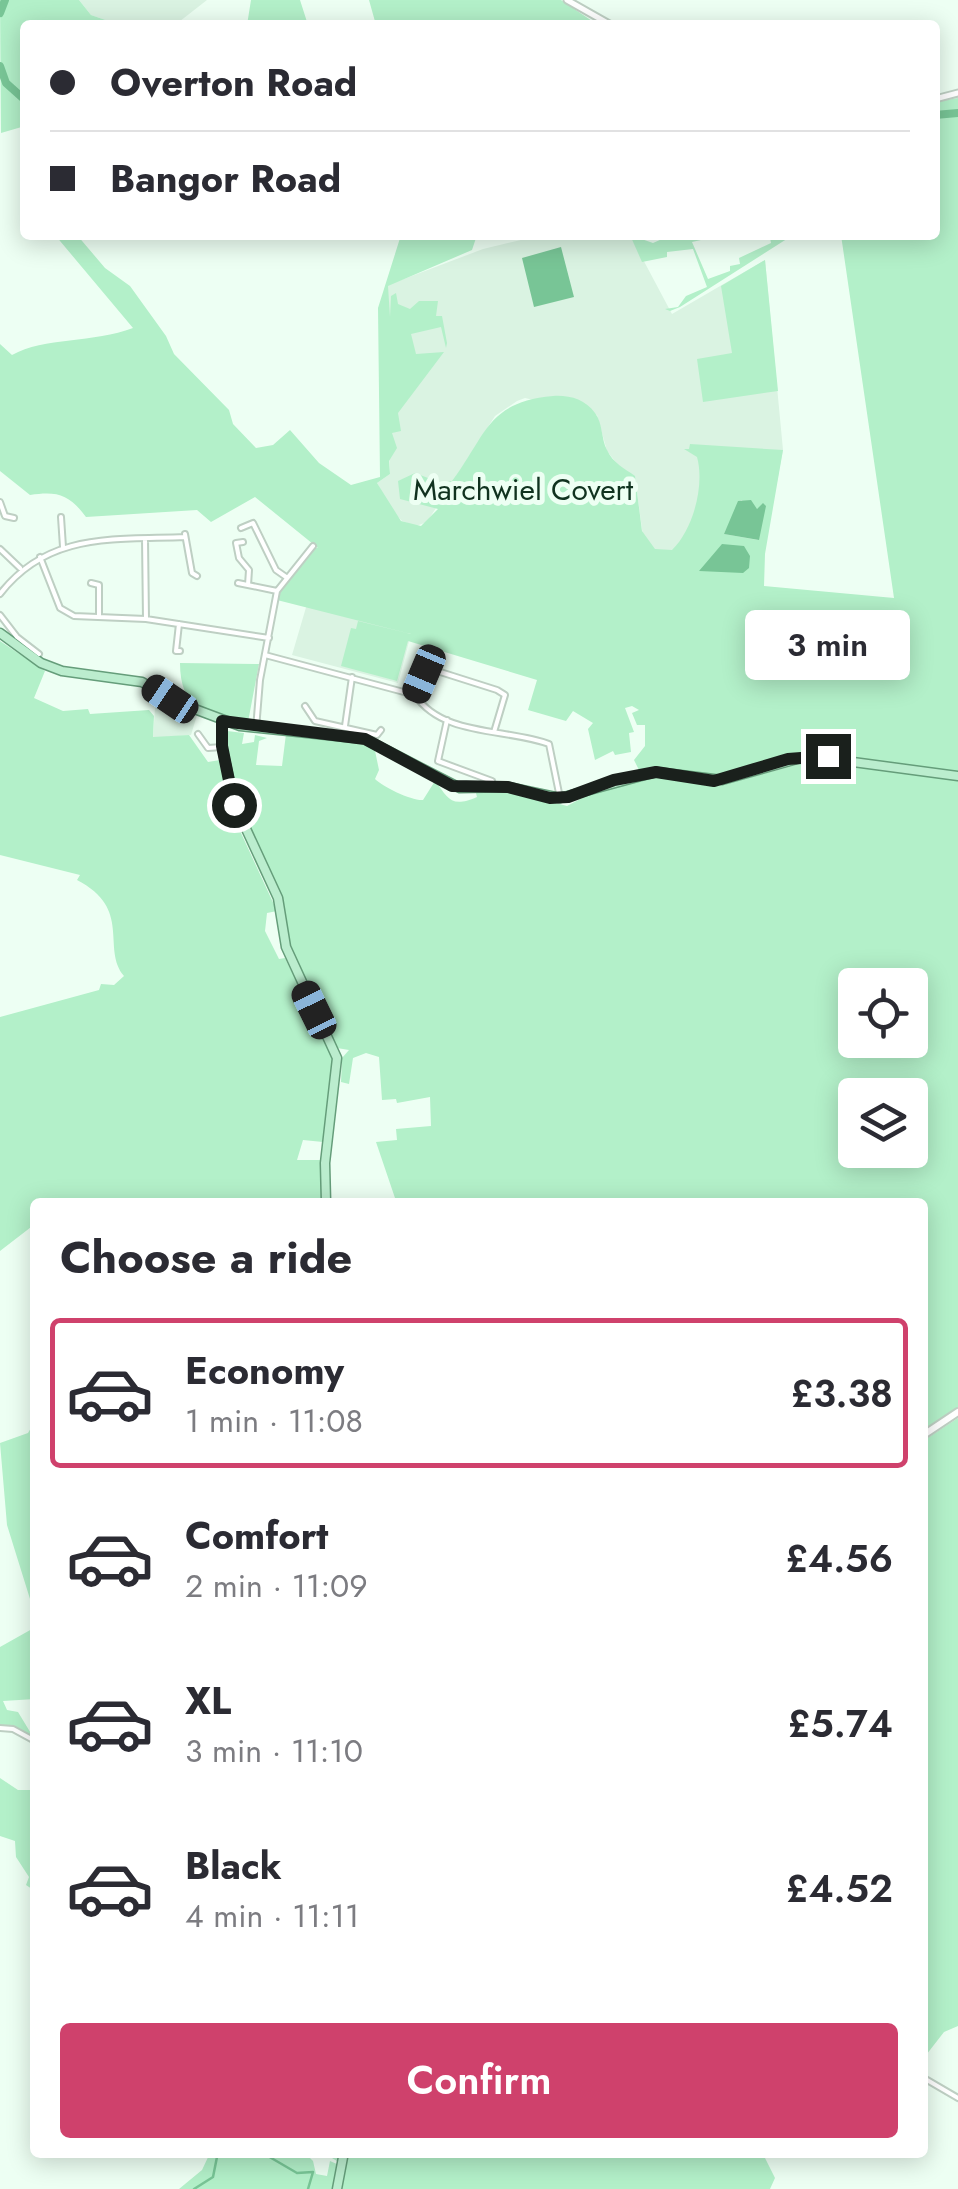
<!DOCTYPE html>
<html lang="en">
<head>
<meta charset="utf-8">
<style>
	body { margin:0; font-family:Jost,sans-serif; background:#f2f2f3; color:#2b2b33; height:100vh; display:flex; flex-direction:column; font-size:38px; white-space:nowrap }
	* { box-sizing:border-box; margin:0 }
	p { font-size:32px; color:#7c7c81 }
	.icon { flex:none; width:55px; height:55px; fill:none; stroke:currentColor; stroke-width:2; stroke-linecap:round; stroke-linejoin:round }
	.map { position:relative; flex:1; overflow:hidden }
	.details { position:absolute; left:30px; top:1198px; width:898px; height:960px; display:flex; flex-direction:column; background:#fff; border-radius:10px; box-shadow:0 5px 25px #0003 }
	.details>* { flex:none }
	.top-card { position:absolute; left:20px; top:20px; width:920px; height:220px; border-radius:10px; box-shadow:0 5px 25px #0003; display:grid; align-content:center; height:220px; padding:0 30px; background:#fff }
	.fabs { position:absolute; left:838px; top:968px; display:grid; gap:20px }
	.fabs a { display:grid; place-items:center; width:90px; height:90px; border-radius:10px; background:#fff; box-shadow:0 5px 25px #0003; font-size:50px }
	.end { position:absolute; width:45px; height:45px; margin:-22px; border:12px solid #1a201c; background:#fff; box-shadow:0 0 0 5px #fff }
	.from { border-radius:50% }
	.bubble { position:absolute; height:70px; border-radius:10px; background:#fff; box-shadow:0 5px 25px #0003; font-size:32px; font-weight:600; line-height:70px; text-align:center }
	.car { position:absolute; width:30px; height:60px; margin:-30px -15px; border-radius:12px; box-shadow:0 0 8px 2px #0007; background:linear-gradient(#222 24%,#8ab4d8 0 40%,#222 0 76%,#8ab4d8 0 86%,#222 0) }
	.top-card b { display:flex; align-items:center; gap:35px; height:95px; font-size:38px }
	.top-card b+b { border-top:2px solid #e1e1e2 }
	.top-card i { width:25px; height:25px; background:#2b2b33 }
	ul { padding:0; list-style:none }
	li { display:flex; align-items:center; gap:30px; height:150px; margin:0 20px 15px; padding:0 10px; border:5px solid transparent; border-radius:10px }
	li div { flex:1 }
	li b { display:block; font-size:38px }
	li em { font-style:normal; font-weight:600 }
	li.active { border-color:#cf416c }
	li>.icon { width:90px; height:90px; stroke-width:1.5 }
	h2 { padding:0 30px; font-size:45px; line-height:120px }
	.cta { display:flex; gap:20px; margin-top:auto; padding:20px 30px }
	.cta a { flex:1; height:115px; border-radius:10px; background:#cf416c; color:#fff; font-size:40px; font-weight:600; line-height:115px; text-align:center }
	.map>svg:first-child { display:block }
</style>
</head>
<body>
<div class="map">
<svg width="958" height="2189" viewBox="0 0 958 2189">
	<rect width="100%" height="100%" fill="#edfff3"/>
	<path fill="#daf3e2" d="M 79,0 L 207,0 L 175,25 L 120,25 L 91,15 Z
		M 542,235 L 630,235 L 672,314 L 765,260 L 783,450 L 756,593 L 646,559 L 635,477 L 618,465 L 607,451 L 597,415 L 525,398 L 517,401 L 495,416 L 427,522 L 416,526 L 402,521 L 389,507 L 377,483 L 390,474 L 385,380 L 388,285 L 483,249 Z
		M 307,604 L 411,634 L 398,683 L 292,655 Z
		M 156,693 L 197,715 L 191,735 L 153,738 Z"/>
	<path fill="#b3f0c9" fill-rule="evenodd" d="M 0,0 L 79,0 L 91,15 L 120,25 L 25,25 L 25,126 L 1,133 Z
		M 251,0 L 300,0 L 308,25 L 247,25 Z
		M 369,0 L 561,0 L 598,25 L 376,25 Z
		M 958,98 L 958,772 L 808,753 L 722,777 L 674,770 L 640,772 L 634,760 L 645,746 L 645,725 L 637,725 L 632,713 L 639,710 L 632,706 L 625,708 L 634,732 L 629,733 L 631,752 L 615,755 L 613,751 L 595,760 L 588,729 L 593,723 L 573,711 L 566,721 L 528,710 L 537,680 L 408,641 L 397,681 L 341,666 L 351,628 L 356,629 L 358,621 L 411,634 L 277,600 L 282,585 L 313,547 L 318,548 L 255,497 L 211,522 L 197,510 L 86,517 C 69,494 57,491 30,495 L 0,471 L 0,344 L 12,355 C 44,337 94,343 133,328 L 55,235 L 77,235 L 105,268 L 130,286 L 166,336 L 174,354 L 229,410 L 233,424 L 256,448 L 273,445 L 290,430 L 319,463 L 351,485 L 380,477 L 378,308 L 401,235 C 427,235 453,241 477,235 L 472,250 L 388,286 L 390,317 L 391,296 L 396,293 L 398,304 L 410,309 L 419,301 L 438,301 L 436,316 L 442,316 L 447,343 L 446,348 L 441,327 L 411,334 L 416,354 L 444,352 L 398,413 L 401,431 L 392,433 L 397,448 L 389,461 L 390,474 L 377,483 L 401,521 L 421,526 L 438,509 L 400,499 L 398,481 L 415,473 L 441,483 L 452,481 C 487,434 487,402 553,396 C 569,395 585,399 595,413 C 603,423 601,439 607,450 C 613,463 624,468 635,476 L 642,531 L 655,549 L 672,550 C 693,530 705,485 697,457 L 684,449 L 689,449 L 690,444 L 783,450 L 765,554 L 764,586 L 894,598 L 841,235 C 867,243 905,235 935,235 L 935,102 ZM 741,500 L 757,509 L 762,507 L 758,540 L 724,534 Z
		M 630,235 L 653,243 L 671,235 L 700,235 L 701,240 L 692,242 L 708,279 L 730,271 L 730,266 L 740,264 L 739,258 L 771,243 L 770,238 L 793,235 L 680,307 L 670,311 L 665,309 L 678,307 L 686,296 L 707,287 L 693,249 L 667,252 L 667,257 L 642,262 Z
		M 765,260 L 778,391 L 703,402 L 697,359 L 732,353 L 721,286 Z
		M 0,641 L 45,671 L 34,698 L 63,711 L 88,709 L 90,714 L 149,710 L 154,716 L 153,737 L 189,735 L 208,762 L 220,760 L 229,807 L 277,911 L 267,913 L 265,931 L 279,959 L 285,958 L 333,1057 L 333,1087 L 323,1142 L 303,1140 L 297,1160 L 321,1160 L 321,1202 L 35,1202 L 35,1224 L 0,1251 L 0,1017 L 99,990 L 101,984 L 114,985 L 124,976 C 101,948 133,909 77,880 L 80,875 L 0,855 Z
		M 180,663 L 259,664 L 248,722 C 205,718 180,708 180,663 Z
		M 227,731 L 244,733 L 242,744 L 254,742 L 255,735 L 267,738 L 259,741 L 256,765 L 282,766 L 286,734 L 374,746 L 379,770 L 375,779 C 383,787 412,801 423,800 L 435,781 C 448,797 450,809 477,797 L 476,793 L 514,792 L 567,806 L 601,788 L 641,778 L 665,776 L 719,786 L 815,760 L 958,779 L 958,1407 L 923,1431 L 922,1202 L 393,1202 L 395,1198 L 376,1142 L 397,1140 L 396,1129 L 431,1126 L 430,1097 L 397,1103 L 396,1099 L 382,1100 L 379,1057 L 366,1053 L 353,1058 L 349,1084 L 341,1082 L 342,1058 L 349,1050 L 337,1048 L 290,952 L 284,904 L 239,811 L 224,749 ZM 855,985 L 910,985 L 910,1040 L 855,1040 ZM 855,1095 L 910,1095 L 910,1150 L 855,1150 Z
		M 958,1418 L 958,2026 L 944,2032 L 923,2059 L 923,1441 Z
		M 35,1421 L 35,1615 L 7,1525 L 0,1443 L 28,1433 Z
		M 35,1620 L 35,1699 L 3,1701 L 7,1710 L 18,1712 L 35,1740 L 14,1727 L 0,1726 L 0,1647 L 32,1629 Z
		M 0,1778 L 18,1790 L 35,1790 L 35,1891 L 26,1885 L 29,1877 L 16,1857 L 15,1841 L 0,1836 Z
		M 332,2152 L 762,2152 L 775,2178 L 770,2189 L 341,2189 L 345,2166 L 332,2158 Z
		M 210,2153 L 305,2153 L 313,2161 L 316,2174 L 327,2176 L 330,2161 L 339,2165 L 334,2189 L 179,2189 L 202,2170 Z"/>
	<path fill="#78c596" d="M 561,247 L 574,297 L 534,307 L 522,258 Z
		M 751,500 L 757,509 L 763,503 L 766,506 L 759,540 L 724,534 L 738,501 Z
		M 722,544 L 744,546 L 750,556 L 749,568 L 743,573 L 699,571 Z"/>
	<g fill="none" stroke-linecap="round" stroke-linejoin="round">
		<path stroke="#78c596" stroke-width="2.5" d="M 261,2152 L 297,2173 L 313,2172 L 308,2189
			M 194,2189 L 213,2177 L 218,2152"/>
		<path stroke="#78c596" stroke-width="8" d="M 0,13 L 5,0
			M 0,66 L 6,83 L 25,100
			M 935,115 L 958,113
			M 453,235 L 470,235"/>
		<defs>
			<path id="minor" d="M 0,502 L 5,516 L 14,518
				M 61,517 L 63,547
				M 241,528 L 253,523 L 276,570 L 286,577
				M 185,534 L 192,573 L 197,576
				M 145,539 L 146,619
				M 243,542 L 236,543 L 239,558 L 249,570 L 248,585
				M 0,549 L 20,568
				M 40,557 L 60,608 L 74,616 L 146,619 L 269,638
				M 91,583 L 99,585 L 99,616
				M 238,583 L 277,591
				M 0,594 C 48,532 113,540 185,537
				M 0,615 L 17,637 L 39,654
				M 179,624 L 176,651 L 180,651
				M 265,655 L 415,695 C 443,737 506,728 549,744 L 560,798
				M 416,693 L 424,674 L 434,670 L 497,690 L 505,695 L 494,732
				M 305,706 L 315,721 L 377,735 L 381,730
				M 447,720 L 438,761 L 492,781
				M 345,726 L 352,677
				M 256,729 L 260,680 L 277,591 L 313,546
				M 198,734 L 208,748 L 222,747
				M 0,1728 L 13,1729 L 35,1741
				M 922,2077 L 958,2098"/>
			<path id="tertiary" d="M 567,0 L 611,25
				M 935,99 L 958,93"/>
			<path id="secondary" d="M 922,1436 L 958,1412"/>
			<path id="primary" d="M 0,633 L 41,663 L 62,671 L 142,682 L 176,702 L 240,726 L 365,739 L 460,788 L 508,787 L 560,798 L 656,772 L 722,780 L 808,756 L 958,776
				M 222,721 L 222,747 L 235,805 L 278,898 L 286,947 L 337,1058 L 325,1163 L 326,1202
				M 337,2189 L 344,2152"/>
		</defs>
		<use href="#minor" stroke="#becfc3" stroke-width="8"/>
		<use href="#tertiary" stroke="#becfc3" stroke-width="9"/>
		<use href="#secondary" stroke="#becfc3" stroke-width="10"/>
		<use href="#primary" stroke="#659d7a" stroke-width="11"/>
		<use href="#minor" stroke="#fff" stroke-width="4"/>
		<use href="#tertiary" stroke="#fff" stroke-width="5"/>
		<use href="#secondary" stroke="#fff" stroke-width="6"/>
		<use href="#primary" stroke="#bbedce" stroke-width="8"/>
	</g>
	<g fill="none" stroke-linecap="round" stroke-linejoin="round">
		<path stroke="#1a201c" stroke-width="12" d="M 234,805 L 222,746 L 222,721 L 365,739 L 452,786 L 508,787 L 550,798 L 568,797 L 614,780 L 656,772 L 714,781 L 788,759 L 828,756"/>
	</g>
	<g text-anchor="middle" stroke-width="10" stroke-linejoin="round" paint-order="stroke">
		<g font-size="30" fill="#10321f" stroke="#edfff3">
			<text x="523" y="500">Marchwiel Covert</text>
		</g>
	</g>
</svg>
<div class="fabs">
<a><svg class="icon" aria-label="locate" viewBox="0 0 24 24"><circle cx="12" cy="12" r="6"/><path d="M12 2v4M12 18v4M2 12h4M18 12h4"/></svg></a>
<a><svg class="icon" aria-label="layers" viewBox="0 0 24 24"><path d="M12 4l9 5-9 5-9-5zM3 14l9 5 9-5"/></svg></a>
</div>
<i class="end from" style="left:234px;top:805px"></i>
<i class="end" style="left:828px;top:756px"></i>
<div class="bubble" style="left:745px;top:610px;width:165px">3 min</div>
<i class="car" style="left:424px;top:674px;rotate:203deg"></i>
<i class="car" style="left:170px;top:699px;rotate:304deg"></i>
<i class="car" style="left:314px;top:1010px;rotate:334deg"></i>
<div class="top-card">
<b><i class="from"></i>Overton Road</b>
<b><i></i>Bangor Road</b>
</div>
<section class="details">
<h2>Choose a ride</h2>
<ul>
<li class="active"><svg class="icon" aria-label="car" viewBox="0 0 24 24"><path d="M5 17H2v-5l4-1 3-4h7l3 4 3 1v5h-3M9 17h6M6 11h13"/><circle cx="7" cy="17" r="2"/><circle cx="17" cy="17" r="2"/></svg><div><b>Economy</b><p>1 min · 11:08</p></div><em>£3.38</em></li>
<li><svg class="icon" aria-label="car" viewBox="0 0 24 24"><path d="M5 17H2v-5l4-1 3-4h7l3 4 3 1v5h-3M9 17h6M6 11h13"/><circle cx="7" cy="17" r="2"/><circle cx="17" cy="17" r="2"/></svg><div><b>Comfort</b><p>2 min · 11:09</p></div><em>£4.56</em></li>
<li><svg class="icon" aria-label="car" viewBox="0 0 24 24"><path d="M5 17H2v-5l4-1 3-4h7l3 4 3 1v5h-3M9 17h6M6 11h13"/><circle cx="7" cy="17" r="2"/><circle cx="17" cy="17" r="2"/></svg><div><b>XL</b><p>3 min · 11:10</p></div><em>£5.74</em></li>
<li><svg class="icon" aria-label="car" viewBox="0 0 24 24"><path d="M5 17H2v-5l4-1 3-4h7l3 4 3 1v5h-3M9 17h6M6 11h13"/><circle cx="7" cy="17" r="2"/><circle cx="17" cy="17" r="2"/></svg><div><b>Black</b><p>4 min · 11:11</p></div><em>£4.52</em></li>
</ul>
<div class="cta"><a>Confirm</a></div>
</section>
</div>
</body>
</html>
